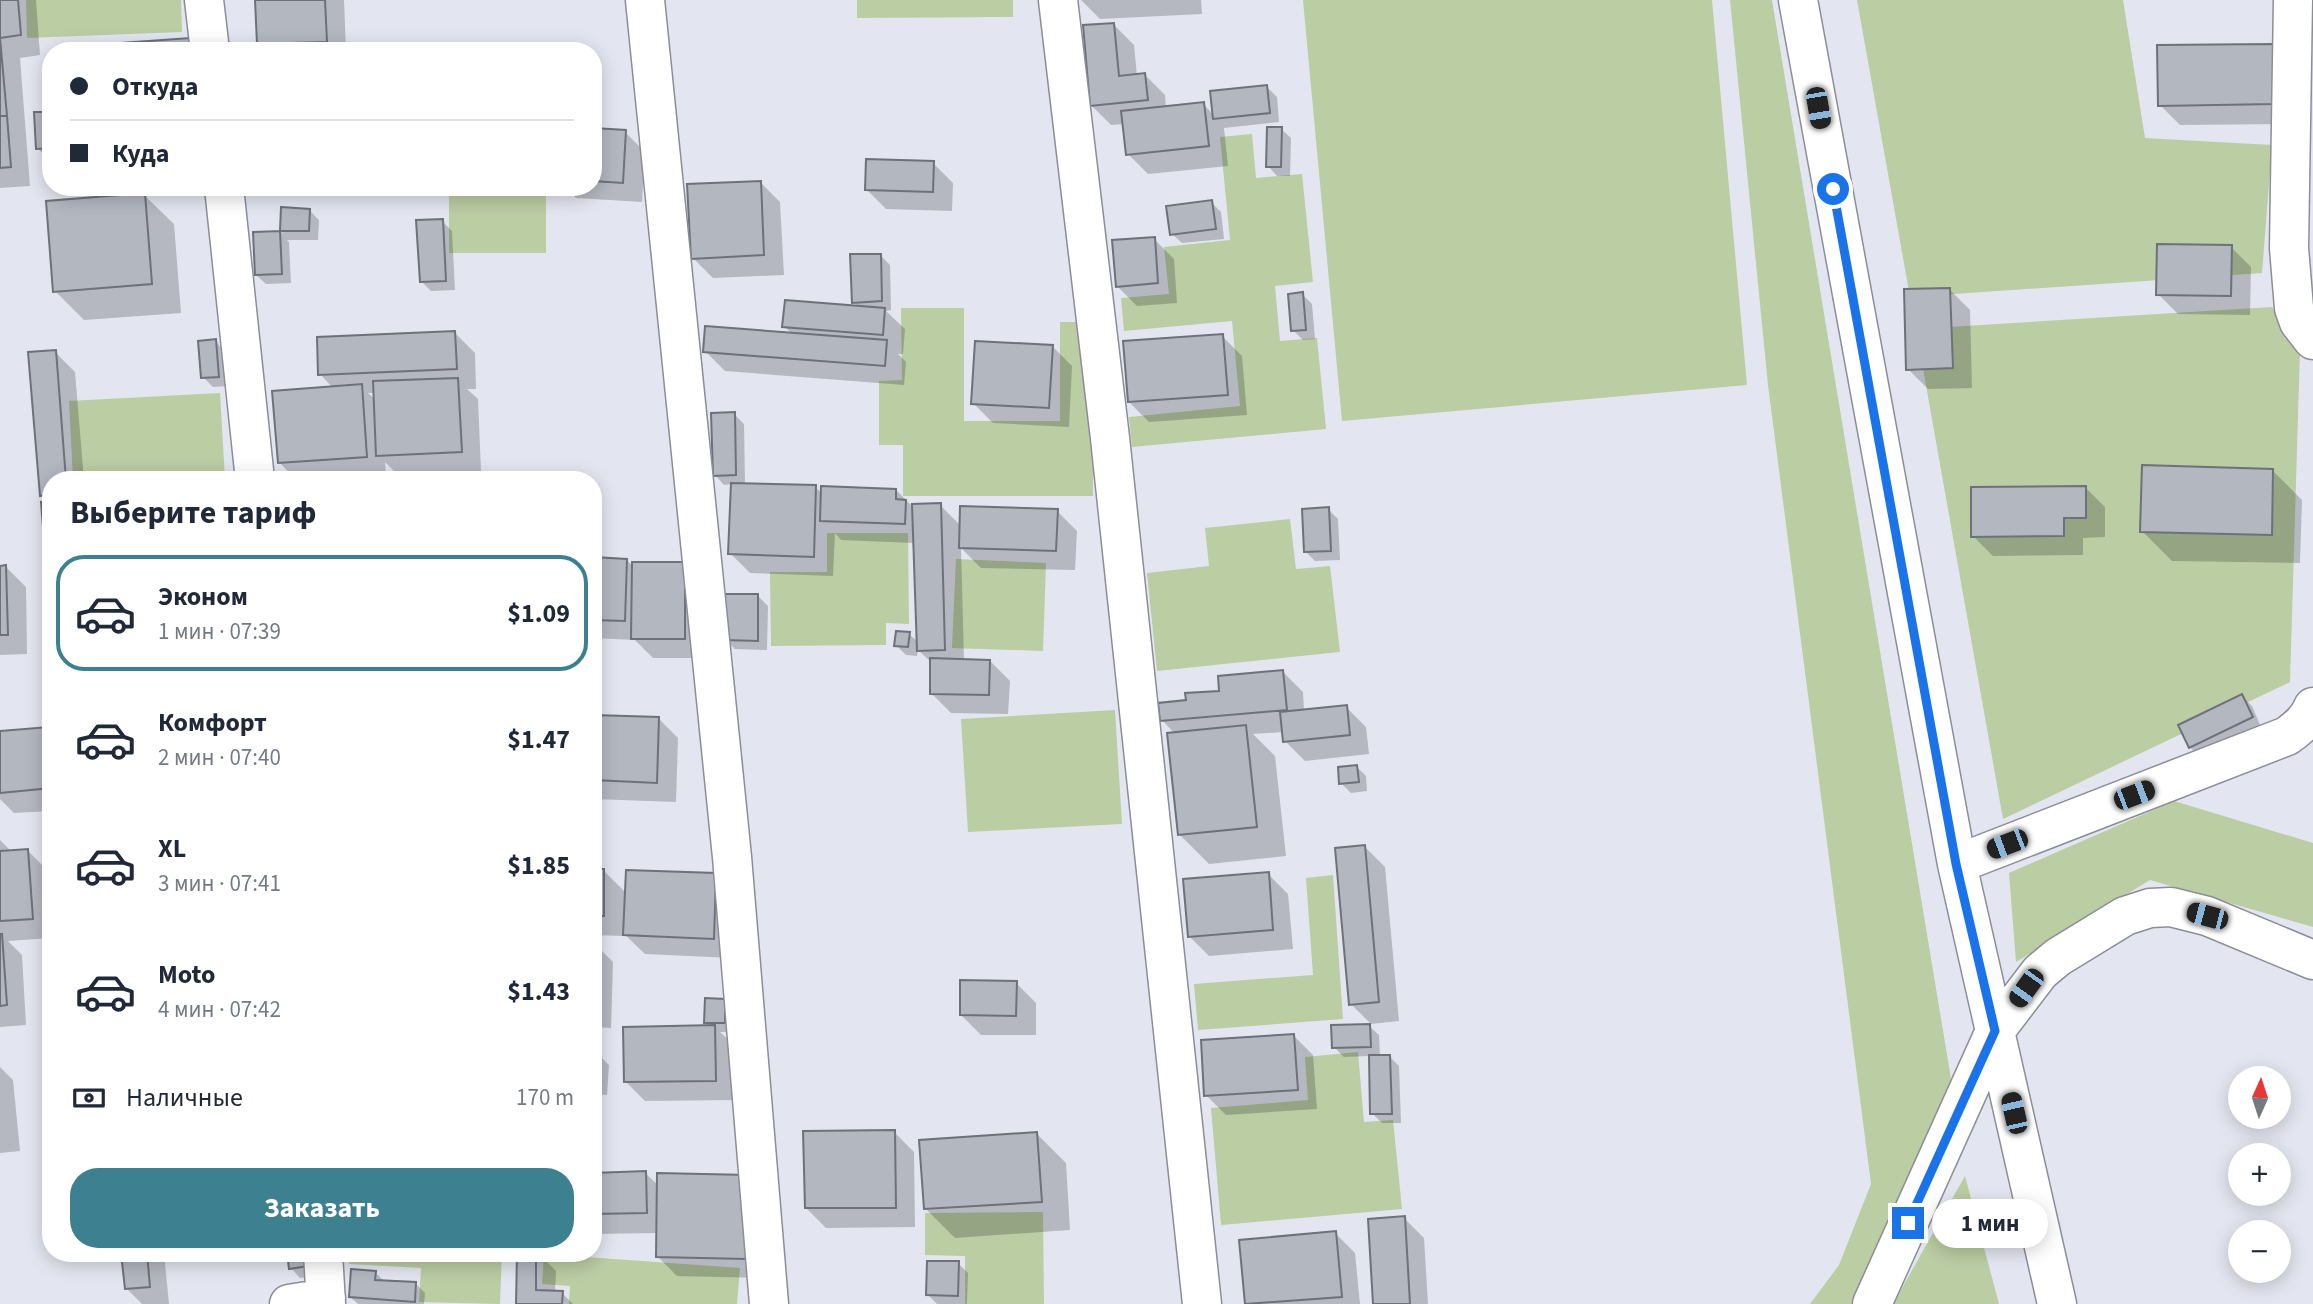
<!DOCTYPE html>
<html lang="ru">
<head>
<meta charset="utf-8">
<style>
	body { margin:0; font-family:"Source Sans 3",sans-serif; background:#f2f2f3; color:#1f2937; height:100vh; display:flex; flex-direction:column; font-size:26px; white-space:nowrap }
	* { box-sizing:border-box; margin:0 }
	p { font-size:23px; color:#747a83 }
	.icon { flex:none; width:38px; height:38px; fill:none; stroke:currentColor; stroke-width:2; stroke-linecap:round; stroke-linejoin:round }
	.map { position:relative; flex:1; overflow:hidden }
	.sheet { position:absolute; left:42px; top:471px; width:560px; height:791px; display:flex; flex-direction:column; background:#fff; border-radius:28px; box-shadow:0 4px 18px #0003 }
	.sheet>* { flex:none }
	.banner { position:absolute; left:42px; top:42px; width:560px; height:154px; border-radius:28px; box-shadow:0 4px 18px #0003; display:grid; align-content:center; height:154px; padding:0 28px; background:#fff }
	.needle { width:46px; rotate:3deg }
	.fabs { position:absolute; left:2228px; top:1066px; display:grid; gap:14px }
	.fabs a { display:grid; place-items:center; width:63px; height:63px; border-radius:50%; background:#fff; box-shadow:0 4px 18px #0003; font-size:35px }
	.end { position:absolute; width:32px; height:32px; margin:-16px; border:9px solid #1a73e8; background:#fff; box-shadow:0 0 0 4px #fff }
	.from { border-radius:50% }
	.bubble { position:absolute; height:49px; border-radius:24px; background:#fff; box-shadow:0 4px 18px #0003; font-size:23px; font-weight:700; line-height:49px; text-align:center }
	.car { position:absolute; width:21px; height:42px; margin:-21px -10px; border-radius:9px; box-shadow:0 0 5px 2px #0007; background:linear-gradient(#222 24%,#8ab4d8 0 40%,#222 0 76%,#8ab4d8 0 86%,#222 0) }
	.banner b { display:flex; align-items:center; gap:24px; height:66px; font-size:26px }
	.banner b+b { border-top:2px solid #e0e1e3 }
	.banner i { width:18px; height:18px; background:#1f2937 }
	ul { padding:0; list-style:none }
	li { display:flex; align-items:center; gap:21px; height:116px; margin:0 14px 10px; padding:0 14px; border:4px solid transparent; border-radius:28px }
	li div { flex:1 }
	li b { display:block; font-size:26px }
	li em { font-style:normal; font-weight:700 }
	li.selected { border-color:#3d8090 }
	li>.icon { width:63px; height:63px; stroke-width:1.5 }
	h2 { padding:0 28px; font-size:32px; line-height:84px }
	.pay { display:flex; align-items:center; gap:18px; height:77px; padding:0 28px; font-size:26px }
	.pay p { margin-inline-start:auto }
	.button { display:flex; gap:14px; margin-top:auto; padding:14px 28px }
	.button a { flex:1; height:80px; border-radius:28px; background:#3d8090; color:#fff; font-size:28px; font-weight:700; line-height:80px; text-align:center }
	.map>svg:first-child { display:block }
</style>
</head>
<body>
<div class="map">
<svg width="2313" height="1304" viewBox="0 0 2313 1304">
	<rect width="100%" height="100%" fill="#e3e6f0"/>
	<path fill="#bbcda3" d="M 26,0 L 181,0 L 182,32 L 27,38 Z
		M 857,0 L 1013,0 L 1013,17 L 857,18 Z
		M 1303,0 L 1712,0 L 1747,385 L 1342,421 Z
		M 1730,0 L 1772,0 L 1958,1121 L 1862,1304 L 1810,1304 L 1839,1265 L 1871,1184 L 1768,385 Z
		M 1857,0 L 2123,0 L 2145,138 L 2272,145 L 2262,273 L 1910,297 Z
		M 1252,134 L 1256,178 L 1302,174 L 1313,282 L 1275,286 L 1280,341 L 1317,338 L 1326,429 L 1132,447 L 1129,417 L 1240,406 L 1232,321 L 1124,331 L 1121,298 L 1169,294 L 1164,247 L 1230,240 L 1220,137 Z
		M 449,187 L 546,187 L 546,253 L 449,253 Z
		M 2272,307 L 2300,350 L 2290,682 L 2003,819 L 1916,329 Z
		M 901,308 L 964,308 L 964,421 L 1060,421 L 1060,322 L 1093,322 L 1093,496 L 903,496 L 903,445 L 879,445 L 879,381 L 902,380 Z
		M 220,393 L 225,479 L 73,479 L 69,401 Z
		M 1290,519 L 1296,569 L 1330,566 L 1340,652 L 1157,671 L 1147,573 L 1209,566 L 1205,528 Z
		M 827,533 L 908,533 L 909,624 L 886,623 L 886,645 L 771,646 L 770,572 L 827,572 Z
		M 956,559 L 1046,563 L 1043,651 L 952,648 Z
		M 1115,710 L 1122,824 L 968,832 L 961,719 Z
		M 2174,801 L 2313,843 L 2313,927 L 2150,880 L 2016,962 L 2009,873 Z
		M 1333,875 L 1343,1019 L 1198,1030 L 1194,984 L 1313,975 L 1306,878 Z
		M 1358,1052 L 1364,1122 L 1393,1120 L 1402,1209 L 1221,1225 L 1211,1108 L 1308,1100 L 1305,1057 Z
		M 1965,1176 L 1999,1304 L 1893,1304 Z
		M 1043,1212 L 1044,1304 L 965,1304 L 965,1256 L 925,1255 L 925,1213 Z
		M 350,1253 L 502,1253 L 500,1304 L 419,1302 L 421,1268 L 349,1264 Z
		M 544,1254 L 740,1268 L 737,1304 L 569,1304 L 570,1286 L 542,1284 Z"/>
	<path fill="#0003" fill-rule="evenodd" d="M 0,0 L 36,0 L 40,55 L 20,58 L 30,186 L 0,188 Z
		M 257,0 L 344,0 L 346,51 L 266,51 L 259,43 Z
		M 1081,0 L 1201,0 L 1202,14 L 1100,19 Z
		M 1114,25 L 1134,45 L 1137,76 L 1145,75 L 1165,95 L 1166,108 L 1203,104 L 1214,115 L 1267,87 L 1277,97 L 1279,122 L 1224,128 L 1228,166 L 1148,174 L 1128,154 L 1124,124 L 1111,125 L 1091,105 Z
		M 2272,45 L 2293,124 L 2180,125 L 2160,105 Z
		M 51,113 L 51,161 L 37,148 Z
		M 1281,129 L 1291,138 L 1290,176 L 1277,176 L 1268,166 Z
		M 593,130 L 625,132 L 645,152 L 642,202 L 576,198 L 565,187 L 593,187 Z
		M 933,163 L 953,183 L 952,211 L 886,209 L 866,189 Z
		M 760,182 L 780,202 L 784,275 L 713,278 L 693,258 Z
		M 144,195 L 174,224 L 181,313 L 84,320 L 55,291 Z
		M 1211,202 L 1221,212 L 1224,239 L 1182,243 L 1172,234 Z
		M 309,210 L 319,220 L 318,240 L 287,240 L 289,242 L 291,283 L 266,284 L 256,275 L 255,234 L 287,232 L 282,230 Z
		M 442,221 L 452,231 L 455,290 L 431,291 L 421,281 Z
		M 1154,239 L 1174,259 L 1177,303 L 1137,306 L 1117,286 Z
		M 2231,247 L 2251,267 L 2250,315 L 2178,314 L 2158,294 Z
		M 881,256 L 890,265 L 891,310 L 886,311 L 905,329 L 903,354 L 898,354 L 906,362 L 904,385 L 725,371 L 705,351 L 792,334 L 784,326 L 859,307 L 853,302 Z
		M 1950,290 L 1970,310 L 1972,388 L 1928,389 L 1908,369 Z
		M 1302,294 L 1312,304 L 1315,339 L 1303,340 L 1293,330 Z
		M 455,333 L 475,353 L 476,389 L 467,389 L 478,399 L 481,471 L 398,475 L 385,462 L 386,476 L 296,480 L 279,462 L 333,388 L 320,374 ZM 368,393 L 375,393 L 376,400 Z
		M 1222,336 L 1242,356 L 1247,415 L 1149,422 L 1129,402 Z
		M 215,341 L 225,351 L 228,386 L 213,387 L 203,377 Z
		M 1052,346 L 1072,366 L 1069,427 L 993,423 L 973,403 Z
		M 55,352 L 75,372 L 84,480 L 51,480 L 51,607 L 50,503 L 41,495 Z
		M 734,414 L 744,424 L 745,485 L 815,487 L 823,494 L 896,490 L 914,508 L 940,505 L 961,526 L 1057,511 L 1077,531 L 1075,570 L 981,568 L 961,548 L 964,661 L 990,661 L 1010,681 L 1008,714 L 951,713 L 931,693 L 932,663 L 918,650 L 917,656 L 906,655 L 896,645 L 909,634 L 919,643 L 915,543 L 841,540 L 835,533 L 833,576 L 750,573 L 730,553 L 733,484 L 724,485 L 715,475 Z
		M 2272,470 L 2302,500 L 2300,563 L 2172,561 L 2142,531 Z
		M 2085,487 L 2105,507 L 2105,537 L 2083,538 L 2083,555 L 1993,556 L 1973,536 Z
		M 1328,509 L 1338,519 L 1340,560 L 1315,561 L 1305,551 Z
		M 593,559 L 627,560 L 633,567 L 684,564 L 704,658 L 653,658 L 635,640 L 593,638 Z
		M 0,567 L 6,567 L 26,587 L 27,654 L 0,655 Z
		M 758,596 L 768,606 L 767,650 L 735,649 L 725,639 Z
		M 1283,672 L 1303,692 L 1304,711 L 1346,707 L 1366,727 L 1369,754 L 1305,761 L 1285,741 L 1284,732 L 1253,734 L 1275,756 L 1286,856 L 1209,864 L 1180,835 L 1175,734 L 1162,720 L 1188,702 Z
		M 2242,696 L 2252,706 L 2261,727 L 2200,757 L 2190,747 Z
		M 593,716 L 658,718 L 678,738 L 676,802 L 593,799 Z
		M 48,729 L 51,731 L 51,811 L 14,813 L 0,799 L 0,733 Z
		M 1357,767 L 1366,776 L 1367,791 L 1351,793 L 1341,783 Z
		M 0,840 L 12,852 L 28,851 L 48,871 L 51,938 L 8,941 L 22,955 L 26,1025 L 0,1027 Z
		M 1365,847 L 1385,867 L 1399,1021 L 1371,1024 L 1351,1004 Z
		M 593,870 L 603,870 L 626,893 L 716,875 L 733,958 L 645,954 L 623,933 L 623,936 L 593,935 Z
		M 1268,874 L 1288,894 L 1293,949 L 1209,956 L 1189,936 Z
		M 593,942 L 613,962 L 611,1028 L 593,1027 Z
		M 1016,983 L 1036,1003 L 1036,1035 L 981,1035 L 961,1015 Z
		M 725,1001 L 734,1032 L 720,1032 L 735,1046 L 736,1100 L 645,1101 L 625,1081 L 710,1027 L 706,1022 Z
		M 1369,1026 L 1379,1035 L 1380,1056 L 1389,1056 L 1399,1066 L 1401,1123 L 1382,1123 L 1372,1113 L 1370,1056 L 1344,1057 L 1334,1047 Z
		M 1293,1035 L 1313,1055 L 1317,1109 L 1226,1115 L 1206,1095 Z
		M 593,1054 L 599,1055 L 609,1065 L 607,1095 L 593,1094 Z
		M 0,1067 L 13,1080 L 20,1151 L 0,1153 Z
		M 894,1132 L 914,1152 L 915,1227 L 826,1228 L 806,1208 Z
		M 1037,1134 L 1066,1163 L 1070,1230 L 955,1238 L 925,1208 Z
		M 645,1173 L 659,1186 L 748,1177 L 766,1278 L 677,1276 L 657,1256 L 658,1233 L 593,1234 L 593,1174 Z
		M 1404,1218 L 1424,1238 L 1428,1304 L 1375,1304 Z
		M 1335,1233 L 1355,1253 L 1360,1304 L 1246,1304 Z
		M 123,1253 L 164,1253 L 169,1304 L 142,1304 L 126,1288 Z
		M 289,1253 L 317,1276 L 300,1278 L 291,1268 Z
		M 519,1253 L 538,1253 L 556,1271 L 555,1292 L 562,1293 L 573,1304 L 517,1304 Z
		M 958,1263 L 968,1273 L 967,1304 L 937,1304 L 928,1295 Z
		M 375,1272 L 385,1282 L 415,1283 L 425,1293 L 424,1304 L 358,1304 L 350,1297 Z"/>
	<path fill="#b3b7c0" stroke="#6e7179" stroke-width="2" d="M 0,0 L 18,0 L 21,35 L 0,38 Z
		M 255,0 L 325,0 L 327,42 L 257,44 Z
		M 1114,23 L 1119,76 L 1145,73 L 1148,100 L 1090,106 L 1083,25 Z
		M 0,38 L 7,116 L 0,116 Z
		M 190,38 L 191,51 L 122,51 L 121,43 Z
		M 2273,44 L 2274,104 L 2158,106 L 2157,45 Z
		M 1267,85 L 1270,113 L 1213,119 L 1210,91 Z
		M 1204,102 L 1209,146 L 1126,155 L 1121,111 Z
		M 34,112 L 51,112 L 51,148 L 36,149 Z
		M 0,116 L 7,116 L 11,167 L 0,168 Z
		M 1267,127 L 1282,127 L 1281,167 L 1266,167 Z
		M 593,128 L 626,130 L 623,183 L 593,181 Z
		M 866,159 L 934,161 L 933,192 L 865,190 Z
		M 761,181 L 764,255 L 691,259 L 687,184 Z
		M 145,193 L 152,284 L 53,292 L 46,201 Z
		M 1212,200 L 1216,229 L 1170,235 L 1166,206 Z
		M 281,207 L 310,209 L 309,231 L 280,231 Z
		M 443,219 L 446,281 L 420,282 L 416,220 Z
		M 280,231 L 282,274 L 255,275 L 253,232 Z
		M 1155,237 L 1158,283 L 1116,287 L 1112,240 Z
		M 2157,244 L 2232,245 L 2231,296 L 2156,295 Z
		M 850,254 L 881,254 L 882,301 L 852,303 Z
		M 1950,288 L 1953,368 L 1906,370 L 1904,289 Z
		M 1303,292 L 1306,330 L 1291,331 L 1288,294 Z
		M 785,300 L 885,308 L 883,335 L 782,327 Z
		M 705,326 L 887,340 L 885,366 L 703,352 Z
		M 455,331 L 457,369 L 318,375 L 317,337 Z
		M 1223,334 L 1228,395 L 1128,402 L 1123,341 Z
		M 216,339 L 219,377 L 201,378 L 198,341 Z
		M 975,341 L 1053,345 L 1049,408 L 971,404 Z
		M 56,350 L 66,480 L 51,480 L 51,494 L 40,496 L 28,352 Z
		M 458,378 L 462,452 L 376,456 L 373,381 Z
		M 362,384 L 367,457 L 278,463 L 272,391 Z
		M 735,412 L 736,475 L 713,476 L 711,413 Z
		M 2142,465 L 2273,469 L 2272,535 L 2140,532 Z
		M 731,483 L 816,485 L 814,557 L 728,554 Z
		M 821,486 L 896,489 L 896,499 L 906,500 L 905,524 L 820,521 Z
		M 2086,486 L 2086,518 L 2064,518 L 2064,536 L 1971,537 L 1971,487 Z
		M 51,501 L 51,629 L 41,502 Z
		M 941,503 L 945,650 L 917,651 L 912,504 Z
		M 960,506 L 1058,509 L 1056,551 L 959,548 Z
		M 1329,507 L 1331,551 L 1304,552 L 1302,509 Z
		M 593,557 L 627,559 L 625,621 L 593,620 Z
		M 632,562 L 685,562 L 685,639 L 631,639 Z
		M 6,565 L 8,635 L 0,635 L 0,566 Z
		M 724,594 L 758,594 L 758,641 L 724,640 Z
		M 896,631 L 910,632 L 908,647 L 894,646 Z
		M 930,658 L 990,660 L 989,695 L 930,694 Z
		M 1283,670 L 1287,710 L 1160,721 L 1158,703 L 1186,700 L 1185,693 L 1219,691 L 1218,676 Z
		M 2242,694 L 2253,717 L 2189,748 L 2178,725 Z
		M 1347,705 L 1350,735 L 1283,742 L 1280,712 Z
		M 593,715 L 659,717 L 657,783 L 593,780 Z
		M 1246,725 L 1257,827 L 1178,835 L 1167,733 Z
		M 49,727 L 51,788 L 0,793 L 0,731 Z
		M 1357,765 L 1359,782 L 1339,784 L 1338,767 Z
		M 1365,845 L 1379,1002 L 1349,1005 L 1335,848 Z
		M 28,849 L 33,919 L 0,921 L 0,851 Z
		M 593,869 L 604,869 L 604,916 L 593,916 Z
		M 626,870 L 716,873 L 714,939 L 623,935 Z
		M 1269,872 L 1273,930 L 1188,937 L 1183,879 Z
		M 0,934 L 2,934 L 7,1005 L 0,1006 Z
		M 960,980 L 1017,981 L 1016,1016 L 960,1015 Z
		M 705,998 L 725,999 L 725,1023 L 704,1023 Z
		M 1370,1024 L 1371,1047 L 1332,1048 L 1331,1025 Z
		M 715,1025 L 716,1081 L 624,1082 L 623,1027 Z
		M 1294,1034 L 1298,1090 L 1204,1096 L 1201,1040 Z
		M 593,1053 L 600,1053 L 598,1086 L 593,1086 Z
		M 1369,1055 L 1390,1055 L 1392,1114 L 1370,1114 Z
		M 895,1130 L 896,1208 L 805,1208 L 803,1131 Z
		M 1037,1132 L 1042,1202 L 924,1209 L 919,1140 Z
		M 646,1171 L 647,1213 L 593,1214 L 593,1173 Z
		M 657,1173 L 749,1175 L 746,1259 L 656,1257 Z
		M 1405,1216 L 1410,1304 L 1373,1304 L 1368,1219 Z
		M 1336,1231 L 1342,1297 L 1245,1304 L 1239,1240 Z
		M 121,1253 L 147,1253 L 150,1287 L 125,1289 Z
		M 287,1253 L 307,1253 L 309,1266 L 289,1269 Z
		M 517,1253 L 536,1253 L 536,1290 L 563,1291 L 562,1304 L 516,1304 Z
		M 927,1261 L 959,1261 L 958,1296 L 926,1295 Z
		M 351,1269 L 376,1271 L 375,1280 L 416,1282 L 415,1302 L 349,1297 Z"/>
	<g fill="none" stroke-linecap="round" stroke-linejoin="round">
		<defs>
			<path id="minor" d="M 204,0 L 210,51
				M 645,0 L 732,857 L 769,1304
				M 1058,0 L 1110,438 L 1202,1304
				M 1798,0 L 1957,864 L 2057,1304
				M 2293,0 L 2289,248 L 2294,308 L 2299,322 L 2313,340
				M 224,187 L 255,480
				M 1957,864 L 2287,736 C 2298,728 2308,720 2313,707
				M 323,1253 L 326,1304
				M 289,1304 L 326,1298
				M 1872,1304 L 1995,1031 L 2040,972 L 2058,957 L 2125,916 L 2150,908 L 2171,907 L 2207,916 L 2313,960"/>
		</defs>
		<use href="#minor" stroke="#8b8e97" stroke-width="41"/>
		<use href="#minor" stroke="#fff" stroke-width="38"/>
	</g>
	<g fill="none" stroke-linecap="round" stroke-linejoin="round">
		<path stroke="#1a73e8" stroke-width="9" d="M 1833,189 L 1956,864 L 1995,1031 L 1908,1223"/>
	</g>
</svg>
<div class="fabs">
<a><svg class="needle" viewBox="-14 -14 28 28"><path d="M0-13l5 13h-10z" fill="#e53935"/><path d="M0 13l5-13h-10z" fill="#747a83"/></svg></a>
<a>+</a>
<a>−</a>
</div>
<i class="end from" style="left:1833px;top:189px"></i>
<i class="end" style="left:1908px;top:1223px"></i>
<div class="bubble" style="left:1932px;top:1199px;width:116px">1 мин</div>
<i class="car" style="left:1818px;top:108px;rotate:170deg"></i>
<i class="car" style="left:2134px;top:795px;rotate:69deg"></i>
<i class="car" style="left:2007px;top:844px;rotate:249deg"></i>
<i class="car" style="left:2207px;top:916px;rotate:285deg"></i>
<i class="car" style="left:2026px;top:988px;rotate:216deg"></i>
<i class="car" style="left:2014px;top:1113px;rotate:347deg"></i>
<div class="banner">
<b><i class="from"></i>Откуда</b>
<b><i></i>Куда</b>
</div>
<section class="sheet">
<h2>Выберите тариф</h2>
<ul>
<li class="selected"><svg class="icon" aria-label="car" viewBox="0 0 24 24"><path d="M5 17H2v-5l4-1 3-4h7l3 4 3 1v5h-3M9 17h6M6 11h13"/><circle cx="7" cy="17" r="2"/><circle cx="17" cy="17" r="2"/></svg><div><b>Эконом</b><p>1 мин · 07:39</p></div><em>$1.09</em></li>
<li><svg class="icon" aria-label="car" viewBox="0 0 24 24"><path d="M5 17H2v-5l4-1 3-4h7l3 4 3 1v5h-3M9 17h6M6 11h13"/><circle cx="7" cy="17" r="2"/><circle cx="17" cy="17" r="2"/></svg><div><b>Комфорт</b><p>2 мин · 07:40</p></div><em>$1.47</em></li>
<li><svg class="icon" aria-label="car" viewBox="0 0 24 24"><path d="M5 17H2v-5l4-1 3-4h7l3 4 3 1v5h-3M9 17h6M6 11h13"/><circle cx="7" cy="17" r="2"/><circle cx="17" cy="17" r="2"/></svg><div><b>XL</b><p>3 мин · 07:41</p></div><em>$1.85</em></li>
<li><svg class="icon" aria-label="car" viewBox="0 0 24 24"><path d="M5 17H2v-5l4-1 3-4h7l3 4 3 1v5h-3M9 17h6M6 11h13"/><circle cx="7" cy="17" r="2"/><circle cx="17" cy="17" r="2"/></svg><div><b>Moto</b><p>4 мин · 07:42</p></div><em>$1.43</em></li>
</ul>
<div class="pay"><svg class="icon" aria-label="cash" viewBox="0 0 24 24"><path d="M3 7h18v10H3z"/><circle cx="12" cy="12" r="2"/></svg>Наличные<p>170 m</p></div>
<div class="button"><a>Заказать</a></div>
</section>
</div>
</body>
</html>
